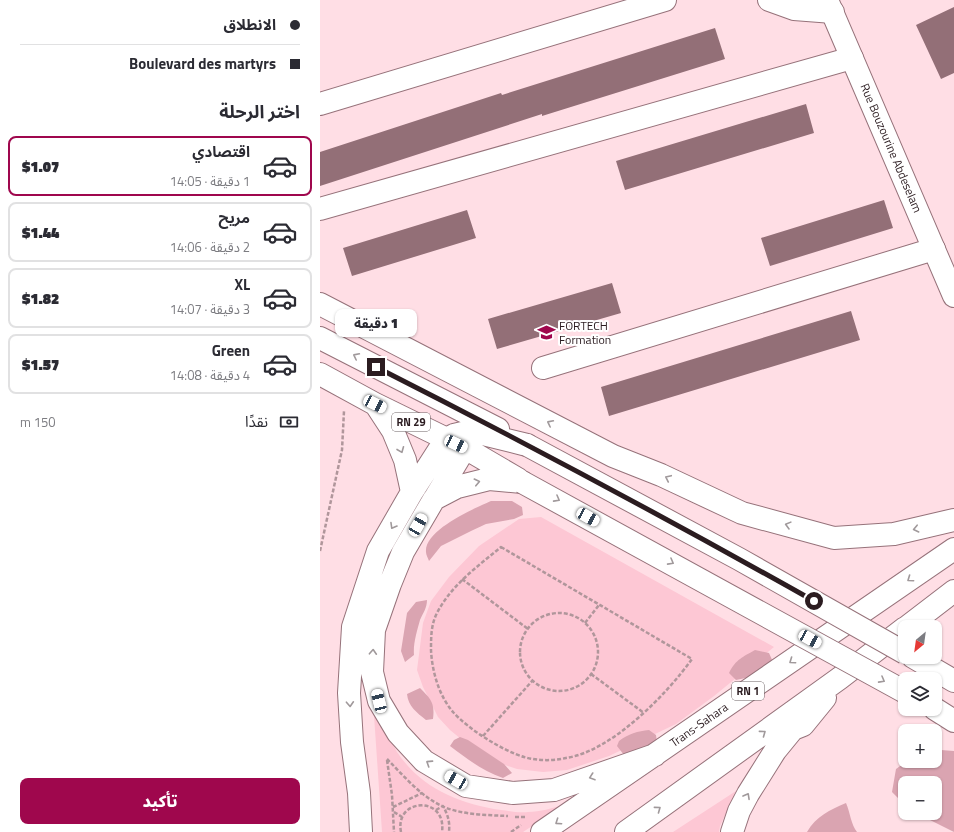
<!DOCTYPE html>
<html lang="ar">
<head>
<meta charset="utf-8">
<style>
	body { margin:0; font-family:"Titillium Web","Noto Sans Arabic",sans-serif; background:#f7f7f7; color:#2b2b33; direction:rtl; height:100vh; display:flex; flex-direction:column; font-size:15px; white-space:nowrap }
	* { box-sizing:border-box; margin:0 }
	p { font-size:13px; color:#7c7c81 }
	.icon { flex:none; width:22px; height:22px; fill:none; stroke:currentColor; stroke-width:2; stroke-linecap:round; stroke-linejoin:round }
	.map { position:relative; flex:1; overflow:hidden; direction:ltr }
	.side { display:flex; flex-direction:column; background:#fff; width:320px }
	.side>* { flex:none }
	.guide { display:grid; align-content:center; height:88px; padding:0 20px; background:#fff }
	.needle { width:26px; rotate:209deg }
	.controls { position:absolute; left:578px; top:620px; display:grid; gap:8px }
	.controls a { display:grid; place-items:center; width:44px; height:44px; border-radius:8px; background:#fff; box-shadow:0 1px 3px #0004; font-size:20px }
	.end { position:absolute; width:18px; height:18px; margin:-9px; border:5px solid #2b1c20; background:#fff; box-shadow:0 0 0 2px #fff }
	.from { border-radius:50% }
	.bubble { position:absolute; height:28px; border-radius:8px; background:#fff; box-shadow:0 1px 3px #0004; font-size:13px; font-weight:800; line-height:28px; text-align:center; direction:rtl }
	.car { position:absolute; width:12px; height:24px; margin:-12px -6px; border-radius:5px; box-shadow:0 0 3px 1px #0007; background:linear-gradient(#fff 24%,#345 0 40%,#fff 0 76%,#345 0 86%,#fff 0) }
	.guide b { display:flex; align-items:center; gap:14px; height:38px; font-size:15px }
	.guide b+b { border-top:1px solid #e1e1e2 }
	.guide i { width:10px; height:10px; background:#2b2b33 }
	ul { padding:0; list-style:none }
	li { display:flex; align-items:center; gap:12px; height:60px; margin:0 8px 6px; padding:0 12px; border:2px solid #e1e1e2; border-radius:8px }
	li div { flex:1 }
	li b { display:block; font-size:15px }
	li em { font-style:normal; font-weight:800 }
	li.current { border-color:#9f074d }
	li>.icon { width:36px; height:36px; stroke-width:1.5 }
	h2 { padding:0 20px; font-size:18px; line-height:48px }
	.pay { display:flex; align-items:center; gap:10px; height:44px; padding:0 20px; font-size:15px }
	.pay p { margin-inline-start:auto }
	.cta { display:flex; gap:8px; margin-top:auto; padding:8px 20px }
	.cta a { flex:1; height:46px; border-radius:8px; background:#9f074d; color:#fff; font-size:16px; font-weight:800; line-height:46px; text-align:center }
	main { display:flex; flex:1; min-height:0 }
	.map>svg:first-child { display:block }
</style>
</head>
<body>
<main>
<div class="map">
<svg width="634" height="832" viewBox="0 0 634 832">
	<rect width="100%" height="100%" fill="#ffdee5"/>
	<path fill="#fdc7d4" d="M 221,517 L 454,647 L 394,696 L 356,724 L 289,756 L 247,770 L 223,772 L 197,769 L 173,761 L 152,748 L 130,730 L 118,717 L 103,687 L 97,670 L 103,623 L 111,601 L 129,577 L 159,546 L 199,519 Z
		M 52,686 C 60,707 65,732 77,752 C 101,788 139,804 181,810 C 190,811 199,813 208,812 C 220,812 232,808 244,805 L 203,832 L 62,832 Z
		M 416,791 L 400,826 L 399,832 L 353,832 Z"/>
	<path fill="#daa4b1" d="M 171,501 L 192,501 L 202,507 L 203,515 L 194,519 L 166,524 L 151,531 L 121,546 L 109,561 C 108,558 106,555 106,552 C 104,530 155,508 171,501 Z
		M 107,600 C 107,608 103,613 100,620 C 97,631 93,644 94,655 L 85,662 L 81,651 L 87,613 L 96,602 Z
		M 435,650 L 449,653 L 453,662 L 435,676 L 416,680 L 409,673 C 416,659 423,657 435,650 Z
		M 100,688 C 111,699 115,703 113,719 L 106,720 C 97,713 88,706 87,694 Z
		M 329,730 L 336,735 L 337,743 L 304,755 L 297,746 L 299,741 C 308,734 318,731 329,730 Z
		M 140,737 L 148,740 L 184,764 L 192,773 L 183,778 C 163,771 147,759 130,746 L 134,740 Z
		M 621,750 L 634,751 L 634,832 L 596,813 L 615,813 L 615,783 L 585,783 L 585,805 L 572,792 L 576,769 L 587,761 L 615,761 L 615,751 Z
		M 526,803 C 530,812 531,825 537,832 L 487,832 C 496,816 510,810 526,803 Z"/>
	<path fill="#936f77" d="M 634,7 L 634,73 L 621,79 L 596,25 Z
		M 395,28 L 405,59 L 222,116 L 222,114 L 0,186 L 0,152 L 181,93 L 182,95 Z
		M 486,104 L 494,133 L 305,190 L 296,161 Z
		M 564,200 L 573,228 L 450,266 L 441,238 Z
		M 147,210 L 156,238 L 32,276 L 23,248 Z
		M 292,283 L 301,313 L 177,349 L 168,319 Z
		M 531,311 L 540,340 L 289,416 L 281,387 Z"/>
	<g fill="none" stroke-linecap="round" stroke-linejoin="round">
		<defs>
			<path id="street" d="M 449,0 L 474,9 L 513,12
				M 0,104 L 345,0
				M 0,209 L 532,58
				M 223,368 L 614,249"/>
			<path id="secondary" d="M 507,0 L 634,296"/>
			<path id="highway" d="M 0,304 L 293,456 L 341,475 L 422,513 L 514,538 L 574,534 L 634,520
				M 0,338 L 178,429
				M 0,374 L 55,404 L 145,448 L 198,479
				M 56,405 L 73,431 L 85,460 L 92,492
				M 202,482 L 169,479 L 137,487 L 114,499 L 83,552 L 70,584 L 54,630 L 52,672 L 59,701 L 78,733 L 104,761 L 146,786 L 193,793 L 234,790 L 335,755
				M 115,498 L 145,448 L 146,435
				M 587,627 L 634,591
				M 593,657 L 634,681
				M 615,709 L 634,721
				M 41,832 L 39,793 L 32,742 L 29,693 L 33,627 L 58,551 L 92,492 L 126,439 L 134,435 L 151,431 L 207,445
				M 222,832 L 634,549
				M 306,832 L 520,678 L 585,628
				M 412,832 L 419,811 L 428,794 L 455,751 L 473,729 L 483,725 L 505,698"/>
		</defs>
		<use href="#street" stroke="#96727a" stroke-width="24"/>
		<use href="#secondary" stroke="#96727a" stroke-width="24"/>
		<use href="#highway" stroke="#96727a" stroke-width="24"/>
		<path stroke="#b0969b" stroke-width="2.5" stroke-dasharray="4 2" stroke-linecap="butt" d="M 181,547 L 372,659 C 346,695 292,751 246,758 C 233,761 218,761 204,757 C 183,751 148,729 133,712 C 119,696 112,671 111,650 C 111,638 111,626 116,615 C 130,586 157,567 181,547 Z
			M 0,551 L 22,450 L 24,411
			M 142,579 L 208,629
			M200 652a39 39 0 1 1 78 0a39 39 0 1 1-78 0Z
			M 265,623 L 279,605
			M 271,674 L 324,713
			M 163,736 L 213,680
			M 67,759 C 84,776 101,797 124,807 C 144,815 167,815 188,816
			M 67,760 L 72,795 L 74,832
			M 73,807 L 102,793
			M 116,810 L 123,806 C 128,815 130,822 129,832
			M 74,812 L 82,817
			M 195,817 L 206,817
			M 81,832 C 74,798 127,795 122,832
			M 191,832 L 201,825"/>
		<use href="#street" stroke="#fff" stroke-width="22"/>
		<use href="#secondary" stroke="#fff" stroke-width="22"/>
		<use href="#highway" stroke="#fff" stroke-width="22"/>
		<defs>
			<path id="highway-bridge" d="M 207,445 L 419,559 L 585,653
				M 202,482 L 585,692"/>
		</defs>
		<use href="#highway-bridge" stroke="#96727a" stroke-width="24" stroke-linecap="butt"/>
		<use href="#highway-bridge" stroke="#fff" stroke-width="22"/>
	</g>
	<defs><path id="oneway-chevron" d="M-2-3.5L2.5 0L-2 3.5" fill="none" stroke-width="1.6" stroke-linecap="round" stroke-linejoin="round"/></defs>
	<g stroke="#a0999b">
		<use href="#oneway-chevron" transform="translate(36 356) rotate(-153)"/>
		<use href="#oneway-chevron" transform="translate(230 423) rotate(-153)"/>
		<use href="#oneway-chevron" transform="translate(81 450) rotate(68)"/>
		<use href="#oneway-chevron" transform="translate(348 478) rotate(-155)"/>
		<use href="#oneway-chevron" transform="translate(157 482) rotate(-13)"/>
		<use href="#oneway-chevron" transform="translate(237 499) rotate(29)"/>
		<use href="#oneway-chevron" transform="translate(468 525) rotate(-165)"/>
		<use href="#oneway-chevron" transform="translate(73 526) rotate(120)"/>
		<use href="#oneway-chevron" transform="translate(596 529) rotate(167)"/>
		<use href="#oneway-chevron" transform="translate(351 562) rotate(29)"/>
		<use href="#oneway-chevron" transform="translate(590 579) rotate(145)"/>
		<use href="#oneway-chevron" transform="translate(53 652) rotate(-87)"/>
		<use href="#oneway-chevron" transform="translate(472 661) rotate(145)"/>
		<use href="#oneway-chevron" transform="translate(562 680) rotate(29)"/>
		<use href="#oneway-chevron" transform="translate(30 704) rotate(87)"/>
		<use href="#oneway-chevron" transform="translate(443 733) rotate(-36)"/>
		<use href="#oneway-chevron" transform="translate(109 763) rotate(-147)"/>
		<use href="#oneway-chevron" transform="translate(272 777) rotate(161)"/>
		<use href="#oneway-chevron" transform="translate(427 796) rotate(-61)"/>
		<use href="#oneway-chevron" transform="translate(338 809) rotate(-36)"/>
		<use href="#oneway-chevron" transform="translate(238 822) rotate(146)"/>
	</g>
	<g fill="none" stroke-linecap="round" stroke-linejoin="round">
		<path stroke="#2b1c20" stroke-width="5" d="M 56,367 C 204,442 350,520 494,601"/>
	</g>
	<defs>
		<symbol id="school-bare" viewBox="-9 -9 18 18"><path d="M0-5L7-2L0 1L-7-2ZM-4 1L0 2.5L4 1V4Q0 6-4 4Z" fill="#9f074d" stroke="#fff" stroke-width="2.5" paint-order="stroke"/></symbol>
	</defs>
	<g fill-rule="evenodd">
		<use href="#school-bare" x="214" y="320" width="25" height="25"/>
	</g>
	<g text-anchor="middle" stroke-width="4" stroke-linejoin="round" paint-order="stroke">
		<g fill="#fff" stroke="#6b6063" stroke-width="1">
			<rect x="72" y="413" width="38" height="18" rx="3"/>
			<rect x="412" y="682" width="32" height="18" rx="3"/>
		</g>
		<g font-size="11" font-weight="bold" fill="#2b1c20">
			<text x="91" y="426">RN 29</text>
			<text x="428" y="695">RN 1</text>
		</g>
		<g font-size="12" fill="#2b1c20" stroke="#fff">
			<text transform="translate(571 148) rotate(67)" y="4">Rue Bouzourine Abdeselam</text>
			<text transform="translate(379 725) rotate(-35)" y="4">Trans-Sahara</text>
		</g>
		<g font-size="12" fill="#2b1c20" stroke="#fff" text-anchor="start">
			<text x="239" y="330">FORTECH<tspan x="239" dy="14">Formation</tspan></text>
		</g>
	</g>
</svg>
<div class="controls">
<a><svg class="needle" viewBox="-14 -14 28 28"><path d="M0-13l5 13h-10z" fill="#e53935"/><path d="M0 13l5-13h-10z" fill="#7c7c81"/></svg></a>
<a><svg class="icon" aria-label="layers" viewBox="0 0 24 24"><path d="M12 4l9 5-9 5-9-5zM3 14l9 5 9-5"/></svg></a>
<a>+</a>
<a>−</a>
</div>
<i class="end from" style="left:494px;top:601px"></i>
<i class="end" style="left:56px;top:367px"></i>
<div class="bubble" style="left:15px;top:309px;width:82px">1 دقيقة</div>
<i class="car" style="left:55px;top:404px;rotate:116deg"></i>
<i class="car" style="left:136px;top:444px;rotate:115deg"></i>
<i class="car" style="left:268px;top:517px;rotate:119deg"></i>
<i class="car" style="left:98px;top:525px;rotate:30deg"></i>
<i class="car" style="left:490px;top:639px;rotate:119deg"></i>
<i class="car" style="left:59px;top:701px;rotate:346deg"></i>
<i class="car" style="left:136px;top:780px;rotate:300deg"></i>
</div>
<section class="side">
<div class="guide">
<b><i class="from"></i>الانطلاق</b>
<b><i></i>Boulevard des martyrs</b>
</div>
<h2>اختر الرحلة</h2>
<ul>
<li class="current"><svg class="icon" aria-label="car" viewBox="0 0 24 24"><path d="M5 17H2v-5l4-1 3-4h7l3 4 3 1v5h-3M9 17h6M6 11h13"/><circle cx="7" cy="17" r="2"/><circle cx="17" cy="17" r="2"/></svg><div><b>اقتصادي</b><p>1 دقيقة · 14:05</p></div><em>$1.07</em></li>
<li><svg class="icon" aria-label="car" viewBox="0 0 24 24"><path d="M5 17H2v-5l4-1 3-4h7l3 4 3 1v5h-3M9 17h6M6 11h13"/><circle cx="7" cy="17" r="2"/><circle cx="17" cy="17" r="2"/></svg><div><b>مريح</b><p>2 دقيقة · 14:06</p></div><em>$1.44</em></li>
<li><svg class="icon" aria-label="car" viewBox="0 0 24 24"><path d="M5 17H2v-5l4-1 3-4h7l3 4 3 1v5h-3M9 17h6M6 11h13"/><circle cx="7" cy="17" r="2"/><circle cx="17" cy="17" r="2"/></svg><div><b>XL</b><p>3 دقيقة · 14:07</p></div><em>$1.82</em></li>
<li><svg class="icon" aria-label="car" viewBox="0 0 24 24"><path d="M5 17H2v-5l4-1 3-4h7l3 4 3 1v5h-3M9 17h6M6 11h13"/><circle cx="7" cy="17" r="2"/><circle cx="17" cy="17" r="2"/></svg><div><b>Green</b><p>4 دقيقة · 14:08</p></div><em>$1.57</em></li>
</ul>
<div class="pay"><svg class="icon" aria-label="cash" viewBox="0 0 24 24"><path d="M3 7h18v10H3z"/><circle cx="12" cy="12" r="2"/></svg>نقدًا<p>150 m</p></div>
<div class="cta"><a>تأكيد</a></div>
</section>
</main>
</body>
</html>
